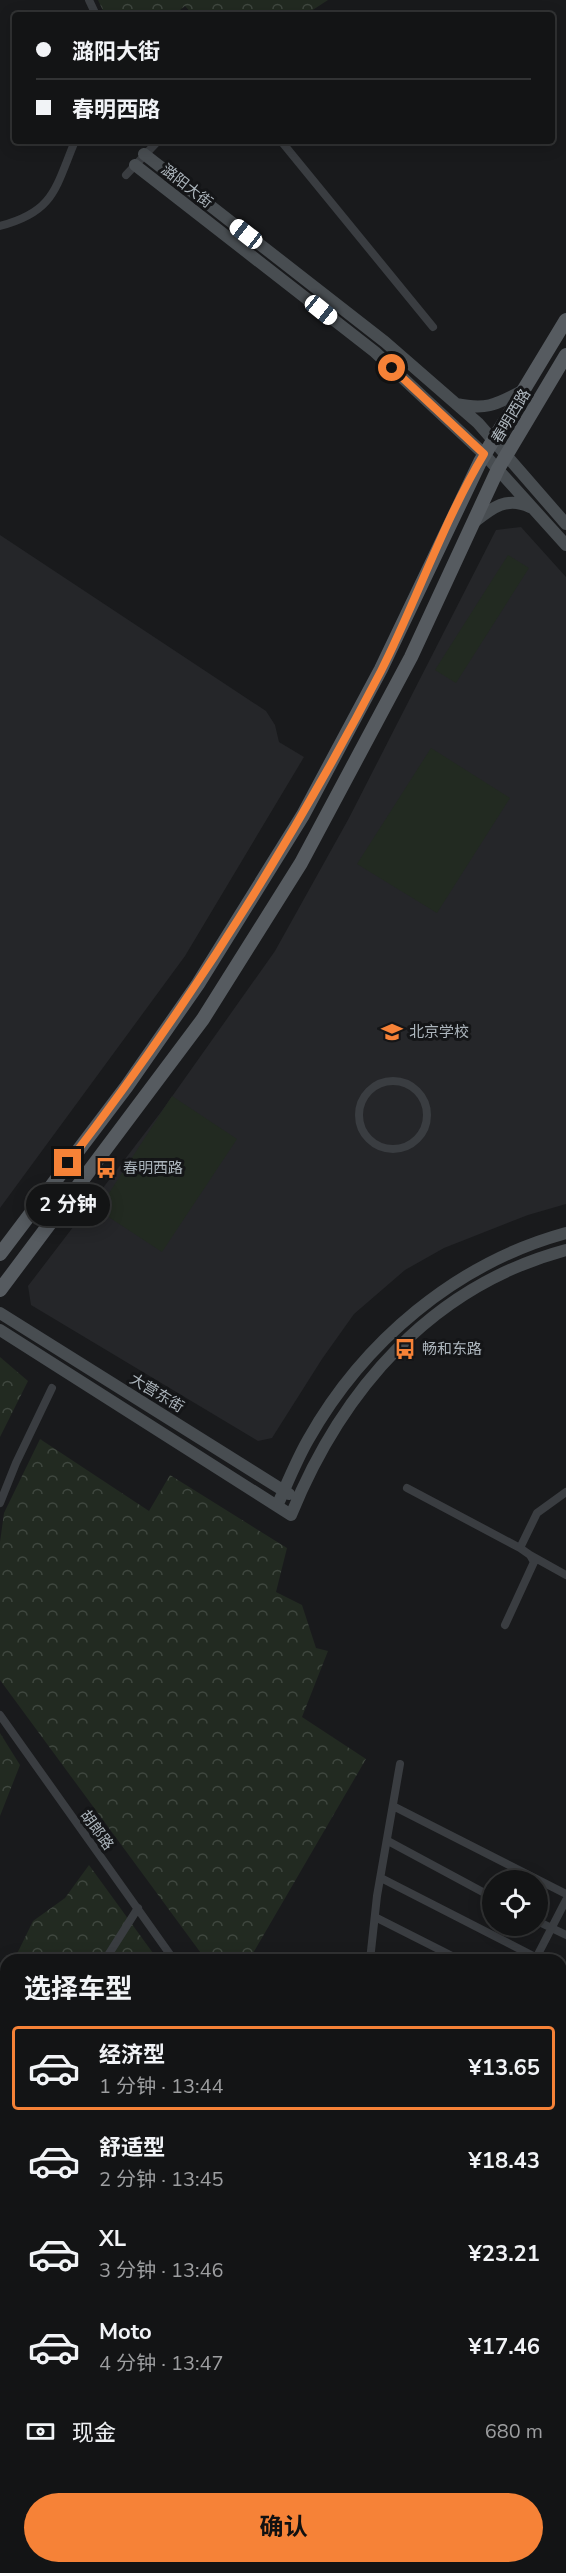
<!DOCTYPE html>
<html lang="zh">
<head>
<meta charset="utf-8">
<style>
	body { margin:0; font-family:"Nunito Sans","Noto Sans SC",sans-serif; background:#1c1d1e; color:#f1f3f6; height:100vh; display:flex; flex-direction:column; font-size:22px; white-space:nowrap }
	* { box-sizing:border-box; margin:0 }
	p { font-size:20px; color:#9d9ea0 }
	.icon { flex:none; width:33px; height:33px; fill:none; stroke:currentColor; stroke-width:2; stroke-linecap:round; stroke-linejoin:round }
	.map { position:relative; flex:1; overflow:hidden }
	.drawer { position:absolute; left:0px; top:1954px; width:567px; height:620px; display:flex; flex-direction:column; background:#131415; border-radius:18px 18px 0 0; box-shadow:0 3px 15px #0003,0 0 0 2px #323334 }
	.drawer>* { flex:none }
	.guide { position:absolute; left:12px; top:12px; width:543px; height:132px; border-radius:6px; box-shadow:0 3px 15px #0003,0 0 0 2px #323334; display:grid; align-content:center; height:132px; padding:0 24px; background:#131415 }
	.controls { position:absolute; left:482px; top:1870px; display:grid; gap:12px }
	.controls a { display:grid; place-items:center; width:66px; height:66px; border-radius:50%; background:#131415; box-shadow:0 3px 15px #0003,0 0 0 2px #323334; font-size:30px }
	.end { position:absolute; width:27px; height:27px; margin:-14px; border:8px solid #f68237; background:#111; box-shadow:0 0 0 3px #111 }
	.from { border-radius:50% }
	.bubble { position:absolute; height:42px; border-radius:21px; background:#131415; box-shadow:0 3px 15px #0003,0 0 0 2px #323334; font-size:20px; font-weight:700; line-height:42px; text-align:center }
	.car { position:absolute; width:18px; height:36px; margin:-18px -9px; border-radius:8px; box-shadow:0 0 4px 2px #0007; background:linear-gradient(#fff 24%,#345 0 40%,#fff 0 76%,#345 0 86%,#fff 0) }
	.guide b { display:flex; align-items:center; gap:21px; height:57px; font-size:22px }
	.guide b+b { border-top:2px solid #323334 }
	.guide i { width:15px; height:15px; background:#f1f3f6 }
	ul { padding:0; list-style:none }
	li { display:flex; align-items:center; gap:18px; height:84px; margin:0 12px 9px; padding:0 12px; border:3px solid transparent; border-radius:6px }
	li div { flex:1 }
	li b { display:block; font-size:22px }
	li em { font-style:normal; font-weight:700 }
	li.active { border-color:#f68237 }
	li>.icon { width:54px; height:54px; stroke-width:1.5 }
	h2 { padding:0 24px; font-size:27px; line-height:72px }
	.pay { display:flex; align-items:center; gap:15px; height:66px; padding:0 24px; font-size:22px }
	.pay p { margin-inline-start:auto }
	.button { display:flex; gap:12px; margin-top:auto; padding:12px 24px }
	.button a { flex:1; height:69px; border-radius:36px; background:#f68237; color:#111; font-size:24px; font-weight:700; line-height:69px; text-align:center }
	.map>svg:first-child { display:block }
</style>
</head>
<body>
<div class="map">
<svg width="566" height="2573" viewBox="0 0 566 2573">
	<defs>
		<pattern id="forest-crowns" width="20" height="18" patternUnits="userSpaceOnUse" patternTransform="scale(1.5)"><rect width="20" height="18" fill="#222a21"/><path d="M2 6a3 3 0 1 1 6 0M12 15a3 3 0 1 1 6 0" fill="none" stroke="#3f473f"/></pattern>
	</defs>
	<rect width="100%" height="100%" fill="#191a1c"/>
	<path fill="#252629" d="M 521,527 L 566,577 L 566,1204 L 528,1215 L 444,1248 L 405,1270 L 354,1314 L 322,1359 L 272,1438 L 258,1441 L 31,1305 L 28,1286 L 161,1112 L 275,951 L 349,818 L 496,530 Z
		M 0,535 L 266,711 L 275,725 L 279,742 L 304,757 L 185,956 L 0,1208 Z
		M 0,2547 L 6,2551 L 6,2568 L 27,2568 L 33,2573 L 0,2573 Z"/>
	<path fill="#222a21" d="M 508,555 L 529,568 L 456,683 L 435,670 Z
		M 431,748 L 510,798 L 437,913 L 357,864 Z
		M 172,1096 L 237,1139 L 162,1252 L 98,1210 Z"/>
	<path fill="url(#forest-crowns)" d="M 98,0 L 328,0 L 305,15 L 193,15 L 185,6 L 174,15 L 105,15 Z
		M 0,1357 L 28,1381 L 0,1437 Z
		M 40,1439 L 149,1511 L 170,1475 L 287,1548 L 276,1592 L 302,1605 L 316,1648 L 328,1651 L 302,1717 L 366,1759 L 249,1960 L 206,1960 L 0,1680 L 0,1542 L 4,1513 Z
		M 0,1733 L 20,1765 L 0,1816 Z
		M 89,1865 L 158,1960 L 14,1960 L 33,1921 L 65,1898 Z"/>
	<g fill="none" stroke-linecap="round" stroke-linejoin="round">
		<path stroke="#3a3d41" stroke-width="8" d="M 89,0 L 96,15
			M 281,141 L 433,327
			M 126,175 L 158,141
			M 0,226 C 54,212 55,189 75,141
			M359 1115a34 34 0 1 1 68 0a34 34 0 1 1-68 0Z
			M 407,1488 L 520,1548
			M 0,1503 L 16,1463 L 52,1388
			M 530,1555 L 566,1575
			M 505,1625 L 534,1562 L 530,1555 L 520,1548 L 537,1513 L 566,1492
			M 0,1715 L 174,1960
			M 393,1806 L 566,1894
			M 388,1841 L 492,1897
			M 381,1878 L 541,1960
			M 375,1917 L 460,1960
			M 537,1921 L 566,1935
			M 105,1960 L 138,1908
			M 370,1960 L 377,1896 L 400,1764
			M 535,1960 L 566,1900
			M 561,1971 L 566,1974
			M 561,2013 L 566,2015
			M 561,2055 L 566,2057
			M 561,2094 L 566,2096
			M 0,2129 L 6,2120
			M 561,2145 L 566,2136
			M 561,2215 L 566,2218
			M 561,2286 L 566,2289
			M 561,2455 L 566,2460"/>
		<path stroke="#484d51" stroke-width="12" d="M 144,154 L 385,342 L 478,423 L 566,524
			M 135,165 L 375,352 L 484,454 L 566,545
			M 456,404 C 487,410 495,405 522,391
			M 473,523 C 492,508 506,496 530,507
			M 0,1313 L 289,1494
			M 0,1330 L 291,1515 C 342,1390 431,1286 566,1250
			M 277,1506 C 287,1484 296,1461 308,1440 C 363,1342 456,1263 566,1233"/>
		<path stroke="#565b60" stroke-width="14" d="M 0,1254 L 127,1086 L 198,984 L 303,815 L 381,669 L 480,462 L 566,320
			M 0,1290 L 203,1019 L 301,863 L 411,657 L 498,469 L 566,355
			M 0,2406 L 6,2411
			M 0,2432 L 6,2436
			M 170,2568 L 176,2573
			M 204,2568 L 210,2573"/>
	</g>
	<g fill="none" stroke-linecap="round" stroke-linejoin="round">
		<path stroke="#f68237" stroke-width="8" d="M 68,1163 C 187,1008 291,844 381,671 C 417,600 443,522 484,454 L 392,368"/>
	</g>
	<defs>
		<symbol id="school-bare" viewBox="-9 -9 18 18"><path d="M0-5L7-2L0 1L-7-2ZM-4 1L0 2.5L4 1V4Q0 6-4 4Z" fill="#f68237" stroke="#141517" stroke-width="2.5" paint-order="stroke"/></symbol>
		<symbol id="bus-bare" viewBox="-9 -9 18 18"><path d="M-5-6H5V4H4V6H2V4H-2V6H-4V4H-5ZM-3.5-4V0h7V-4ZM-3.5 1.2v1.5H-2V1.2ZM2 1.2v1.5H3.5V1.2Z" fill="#f68237" stroke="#141517" stroke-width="2.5" paint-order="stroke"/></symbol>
	</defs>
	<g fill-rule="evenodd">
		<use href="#school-bare" x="377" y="1017" width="30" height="30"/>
		<use href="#bus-bare" x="91" y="1153" width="30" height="30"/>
		<use href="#bus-bare" x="390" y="1334" width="30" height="30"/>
	</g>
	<g text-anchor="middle" stroke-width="6" stroke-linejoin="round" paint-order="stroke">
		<g font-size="15" fill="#acb5bc" stroke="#141517">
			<text transform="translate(187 186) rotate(38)" y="5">潞阳大街</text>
			<text transform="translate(511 416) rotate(-59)" y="5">春明西路</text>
			<text transform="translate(157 1393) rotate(31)" y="5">大营东街</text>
			<text transform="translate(97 1830) rotate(54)" y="5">胡郎路</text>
		</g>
		<g font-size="15" fill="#acb5bc" stroke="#141517" text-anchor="start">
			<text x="409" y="1037">北京学校</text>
			<text x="123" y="1173">春明西路</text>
			<text x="422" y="1354">畅和东路</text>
		</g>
	</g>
</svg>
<div class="controls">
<a><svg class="icon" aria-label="locate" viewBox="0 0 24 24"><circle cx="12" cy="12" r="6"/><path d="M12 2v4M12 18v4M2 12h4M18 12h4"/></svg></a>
</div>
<i class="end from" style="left:392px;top:368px"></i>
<i class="end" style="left:68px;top:1163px"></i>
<div class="bubble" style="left:26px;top:1184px;width:84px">2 分钟</div>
<i class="car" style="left:246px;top:234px;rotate:308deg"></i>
<i class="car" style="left:321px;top:310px;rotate:129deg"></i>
<div class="guide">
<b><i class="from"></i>潞阳大街</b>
<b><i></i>春明西路</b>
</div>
<section class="drawer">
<h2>选择车型</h2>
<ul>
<li class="active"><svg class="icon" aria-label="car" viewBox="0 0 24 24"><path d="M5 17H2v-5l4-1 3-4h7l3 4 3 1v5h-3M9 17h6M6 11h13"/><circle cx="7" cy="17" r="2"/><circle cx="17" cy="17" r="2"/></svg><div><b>经济型</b><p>1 分钟 · 13:44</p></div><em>¥13.65</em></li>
<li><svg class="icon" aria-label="car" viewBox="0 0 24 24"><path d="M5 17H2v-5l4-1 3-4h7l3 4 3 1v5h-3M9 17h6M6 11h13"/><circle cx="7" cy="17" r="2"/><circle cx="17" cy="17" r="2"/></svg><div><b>舒适型</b><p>2 分钟 · 13:45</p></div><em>¥18.43</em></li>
<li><svg class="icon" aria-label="car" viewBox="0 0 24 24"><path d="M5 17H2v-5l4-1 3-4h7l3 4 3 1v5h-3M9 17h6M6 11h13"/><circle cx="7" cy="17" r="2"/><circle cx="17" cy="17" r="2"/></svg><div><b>XL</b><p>3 分钟 · 13:46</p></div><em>¥23.21</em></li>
<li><svg class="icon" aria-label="car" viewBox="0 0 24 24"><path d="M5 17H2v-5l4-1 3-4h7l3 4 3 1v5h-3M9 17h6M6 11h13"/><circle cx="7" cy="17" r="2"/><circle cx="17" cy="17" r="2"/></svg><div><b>Moto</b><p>4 分钟 · 13:47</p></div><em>¥17.46</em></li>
</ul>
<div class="pay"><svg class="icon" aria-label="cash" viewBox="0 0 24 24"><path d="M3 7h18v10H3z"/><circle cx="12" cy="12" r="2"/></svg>现金<p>680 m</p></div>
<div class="button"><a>确认</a></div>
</section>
</div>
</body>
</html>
